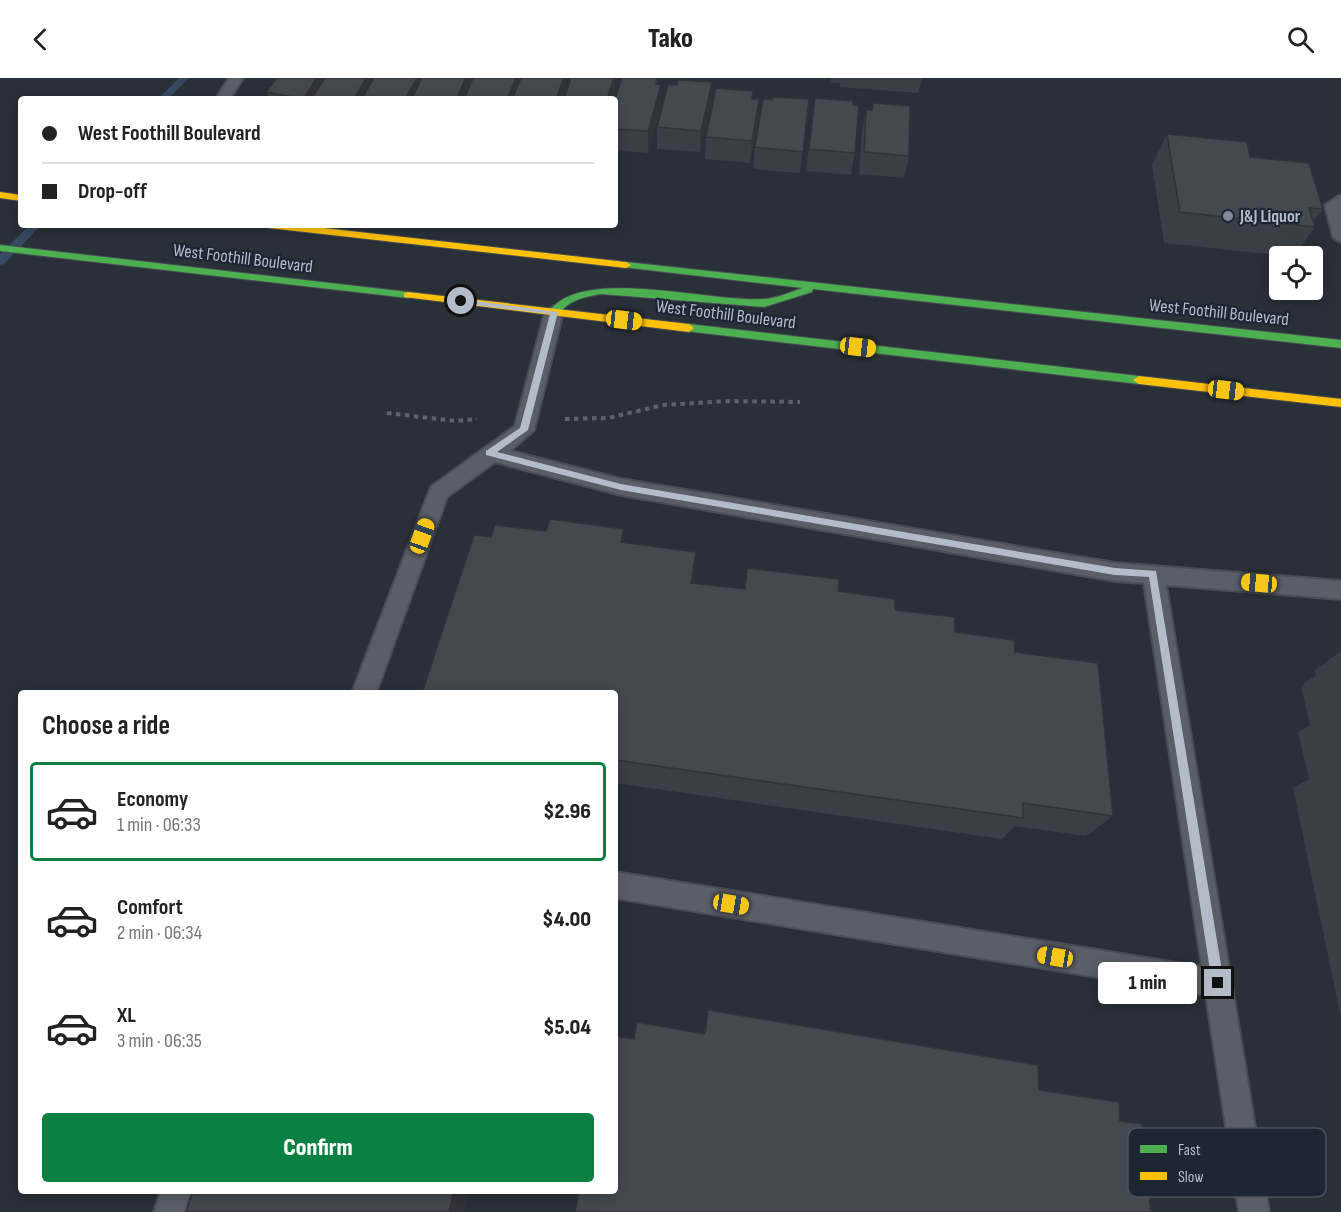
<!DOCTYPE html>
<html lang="en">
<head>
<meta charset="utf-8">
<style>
	body { margin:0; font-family:"Sofia Sans Condensed",sans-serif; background:#f2f2f2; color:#222; height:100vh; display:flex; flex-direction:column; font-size:22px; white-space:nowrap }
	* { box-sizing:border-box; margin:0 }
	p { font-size:20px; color:#767676 }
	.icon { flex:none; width:33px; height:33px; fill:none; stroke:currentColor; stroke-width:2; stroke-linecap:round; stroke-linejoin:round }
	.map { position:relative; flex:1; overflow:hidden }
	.drawer { position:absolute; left:18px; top:612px; width:600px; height:504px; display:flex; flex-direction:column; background:#fff; border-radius:6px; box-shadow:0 3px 15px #0003 }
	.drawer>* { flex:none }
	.guide { position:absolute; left:18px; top:18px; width:600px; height:132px; border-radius:6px; box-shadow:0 3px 15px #0003; display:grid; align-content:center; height:132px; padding:0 24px; background:#fff }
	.fabs { position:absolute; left:1269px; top:168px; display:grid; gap:12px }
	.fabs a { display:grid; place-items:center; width:54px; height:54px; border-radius:6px; background:#fff; box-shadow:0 3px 15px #0003; font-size:30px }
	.end { position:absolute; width:27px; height:27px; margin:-14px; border:8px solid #b4bcc9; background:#111; box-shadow:0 0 0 3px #111 }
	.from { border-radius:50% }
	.bubble { position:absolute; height:42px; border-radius:6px; background:#fff; box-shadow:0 3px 15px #0003; font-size:20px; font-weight:800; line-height:42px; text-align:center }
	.car { position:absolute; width:18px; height:36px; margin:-18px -9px; border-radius:8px; box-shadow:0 0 4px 2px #0007; background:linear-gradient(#f5c518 24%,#345 0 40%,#f5c518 0 76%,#345 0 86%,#f5c518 0) }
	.guide b { display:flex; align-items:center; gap:21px; height:57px; font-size:22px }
	.guide b+b { border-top:2px solid #e0e0e0 }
	.guide i { width:15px; height:15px; background:#222 }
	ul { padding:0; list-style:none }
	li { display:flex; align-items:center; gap:18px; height:99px; margin:0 12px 9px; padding:0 12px; border:3px solid transparent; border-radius:6px }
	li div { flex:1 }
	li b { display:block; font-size:22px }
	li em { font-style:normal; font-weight:800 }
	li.on { border-color:#0b8043 }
	li>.icon { width:54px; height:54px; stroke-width:1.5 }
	h2 { padding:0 24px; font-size:27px; line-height:72px }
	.primary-button { display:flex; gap:12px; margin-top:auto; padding:12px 24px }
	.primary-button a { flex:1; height:69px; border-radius:6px; background:#0b8043; color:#fff; font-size:24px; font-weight:800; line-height:69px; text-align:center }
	header { display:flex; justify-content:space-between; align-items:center; height:78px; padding:0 24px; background:#fff; font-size:27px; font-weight:800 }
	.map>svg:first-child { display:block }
</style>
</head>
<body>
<header><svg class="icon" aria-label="back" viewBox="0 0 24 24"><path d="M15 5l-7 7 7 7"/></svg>Tako<svg class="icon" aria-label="search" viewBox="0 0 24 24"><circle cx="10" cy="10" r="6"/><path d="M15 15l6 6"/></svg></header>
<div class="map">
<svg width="1341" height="1134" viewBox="0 0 1341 1134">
	<rect width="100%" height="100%" fill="#2a3038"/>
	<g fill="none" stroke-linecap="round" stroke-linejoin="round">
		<path fill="#384963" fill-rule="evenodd" d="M 179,0 L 189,0 L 168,21 L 158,21 Z
			M 30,147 L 41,147 L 4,186 L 0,187 L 0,176 Z"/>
		<defs>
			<path id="lane" d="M 229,0 L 243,0 L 230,21 L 216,21 Z
				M 1341,117 L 1341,164 L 1333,159 L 1325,127 Z
				M 554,228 L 563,234 L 534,352 L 510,373 L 621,401 L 1115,485 L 1341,503 L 1341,521 L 1166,507 L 1269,1134 L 1239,1134 L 1206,917 L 615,820 L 615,794 L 1202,889 L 1144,505 L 1115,503 L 621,417 L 495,384 L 447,419 L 376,615 L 352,615 L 429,414 L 432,408 L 515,348 L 545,234 Z
				M 161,1113 L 191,1113 L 184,1134 L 154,1134 Z"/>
			<path id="fast" d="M 0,167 L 408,214 L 413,217 L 408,220 L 0,173 Z
				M 626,184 L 1341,262 L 1341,270 L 813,211 L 812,214 L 764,229 L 601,216 C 583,219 569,222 558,237 L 550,237 L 549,234 C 580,187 711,225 763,221 C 776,221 790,214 803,210 L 622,189 L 621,187 Z
				M 689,246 L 1139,298 L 1145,302 L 1139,306 L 685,253 L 684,250 Z"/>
			<path id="slow" d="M 0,114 L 21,117 L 21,123 L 0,120 Z
				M 264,147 L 297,147 L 626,184 L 631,187 L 626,190 L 269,150 Z
				M 408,214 L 689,246 L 694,250 L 689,254 L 404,219 L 404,215 Z
				M 1139,298 L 1341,321 L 1341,329 L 1139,306 L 1133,302 Z"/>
		</defs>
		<use href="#lane" stroke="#484c53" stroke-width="4"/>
		<use href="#fast" stroke="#484c55" stroke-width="2"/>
		<use href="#slow" stroke="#484c55" stroke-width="2"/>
		<path stroke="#5d636a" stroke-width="4" stroke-dasharray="4.5 4.5" stroke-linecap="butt" d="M 387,335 L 455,343 L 477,341
			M 565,341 L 608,340 L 663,327 L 729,323 L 800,324"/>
		<use href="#lane" fill="#5a5e66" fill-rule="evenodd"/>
		<use href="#fast" fill="#4caf50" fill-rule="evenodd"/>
		<use href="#slow" fill="#ffc107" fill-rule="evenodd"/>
	</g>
	<path fill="#3a3f45" d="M 277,0 L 472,0 L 473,2 L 473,0 L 565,0 L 567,13 L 616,17 L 622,0 L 658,0 L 658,6 L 661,7 L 661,28 L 648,75 L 615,72 L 615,21 L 269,21 L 266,14 Z
		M 831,0 L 922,0 L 918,15 L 840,9 L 840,5 L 831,4 Z
		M 677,7 L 711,26 L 700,74 L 657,71 L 657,49 Z
		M 815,20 L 855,75 L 851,97 L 806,93 Z
		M 752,21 L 758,43 L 750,85 L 705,81 L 706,59 Z
		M 809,21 L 800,95 L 753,91 L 755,69 Z
		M 873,25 L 909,78 L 904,100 L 859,96 L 862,53 L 866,32 L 871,32 Z
		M 1167,56 L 1250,79 L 1323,131 L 1313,144 L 1315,149 L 1294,178 L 1287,178 L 1164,165 L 1152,87 Z
		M 491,459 L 625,465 L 694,505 L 745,511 L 838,513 L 895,532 L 955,554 L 1015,574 L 1113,738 L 1086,758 L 1015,748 L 1002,761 L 615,705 L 615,615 Z
		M 1341,573 L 1341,940 L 1293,710 L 1309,701 L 1298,654 L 1310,647 L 1301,608 L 1316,597 L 1315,592 Z
		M 708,932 L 1038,987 L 634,961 L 704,956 Z"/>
	<path fill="#303338" d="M 317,0 L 338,0 L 324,21 L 303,21 Z
		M 366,0 L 383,0 L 373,21 L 354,21 Z
		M 417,0 L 432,0 L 423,21 L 405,21 Z
		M 466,0 L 472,0 L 475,13 L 471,21 L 456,21 Z
		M 516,0 L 523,0 L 519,21 L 507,21 Z
		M 564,0 L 565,0 L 567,19 L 566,21 L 556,21 Z
		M 614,0 L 615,0 L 616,17 L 615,21 L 607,21 Z
		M 657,0 L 658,0 L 658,15 L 661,7 L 661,28 L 648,75 L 648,53 Z
		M 712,4 L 711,26 L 700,74 L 701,53 Z
		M 759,21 L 758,43 L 750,85 L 752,63 Z
		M 624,451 L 626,483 L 621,464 Z
		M 696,474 L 695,505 L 691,505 Z
		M 454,1113 L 469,1113 L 464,1134 L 449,1134 Z"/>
	<path fill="#444950" stroke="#303338" stroke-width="1.5" d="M 277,0 L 317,0 L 303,21 L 266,14 Z
		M 325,0 L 366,0 L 354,21 L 311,21 Z
		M 374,0 L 417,0 L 405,21 L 362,21 Z
		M 422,0 L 466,0 L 456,21 L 411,21 Z
		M 473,0 L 516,0 L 507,21 L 464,21 Z
		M 521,0 L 564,0 L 556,21 L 512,21 Z
		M 571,0 L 614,0 L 607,21 L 564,21 Z
		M 622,0 L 657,0 L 656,6 L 661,7 L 648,53 L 615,51 L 615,21 Z
		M 678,2 L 712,4 L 701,53 L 657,49 L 668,7 L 677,7 Z
		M 716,10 L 753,13 L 752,21 L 759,21 L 752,63 L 706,59 Z
		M 773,19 L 809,21 L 803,74 L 755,69 L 763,21 L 772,22 Z
		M 815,20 L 853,23 L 853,27 L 859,28 L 855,75 L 809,71 Z
		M 873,25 L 910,28 L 909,78 L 864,74 L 866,32 L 872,32 Z
		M 1167,56 L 1247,64 L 1250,79 L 1309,85 L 1323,131 L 1309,130 L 1315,149 L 1180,134 Z
		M 550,441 L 624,451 L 621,464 L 696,474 L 691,505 L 745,511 L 747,490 L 839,501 L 838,513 L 895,521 L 895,532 L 955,539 L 955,554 L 1014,562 L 1015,574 L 1098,585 L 1113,738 L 1023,725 L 1023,740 L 615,682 L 615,615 L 422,615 L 474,457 L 491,459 L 495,447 L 546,453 Z
		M 708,932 L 1038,987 L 1039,1012 L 1119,1024 L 1120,1043 L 1142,1046 L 1151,1134 L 575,1134 L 579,1113 L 615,1113 L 615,958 L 634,961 L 637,944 L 705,956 Z
		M 193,1113 L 454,1113 L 449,1134 L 186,1134 Z"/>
	<path fill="#b4bcc9" d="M 461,221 L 558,234 L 528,352 L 497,374 L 621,406 L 1115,490 L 1156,493 L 1224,905 L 1222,910 L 1213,910 L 1212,905 L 1149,499 L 1115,497 L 621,412 L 486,377 L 486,373 L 520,350 L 550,236 L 458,225 Z"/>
	<circle fill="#848b96" stroke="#1d2633" stroke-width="2" cx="1228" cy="138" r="6"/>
	<g text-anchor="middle" stroke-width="4.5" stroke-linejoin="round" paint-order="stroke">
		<g font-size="18" font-weight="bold" fill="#b4bcc9" stroke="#1d2633" text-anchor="start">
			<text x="1240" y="144">J&amp;J Liquor</text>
		</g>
		<g font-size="18" fill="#b4bcc9" stroke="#1d2633">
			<text transform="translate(243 180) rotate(7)" y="6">West Foothill Boulevard</text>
			<text transform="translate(1219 234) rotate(6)" y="6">West Foothill Boulevard</text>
			<text transform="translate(726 236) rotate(7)" y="6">West Foothill Boulevard</text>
		</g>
	</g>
	<rect x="1128" y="1050" width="198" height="69" rx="9" fill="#1d2633" stroke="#4a5360" stroke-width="1.5"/>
	<rect x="1140" y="1067" width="27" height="8" fill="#4caf50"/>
	<rect x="1140" y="1094" width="27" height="8" fill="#ffc107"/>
	<g font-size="16" fill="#b4bcc9">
		<text x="1178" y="1077">Fast</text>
		<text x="1178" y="1104">Slow</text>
	</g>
</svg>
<div class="fabs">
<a><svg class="icon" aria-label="locate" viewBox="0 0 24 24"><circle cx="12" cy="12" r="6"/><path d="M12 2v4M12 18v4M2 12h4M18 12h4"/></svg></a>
</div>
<i class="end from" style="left:461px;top:223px"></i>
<i class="end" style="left:1218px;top:905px"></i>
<div class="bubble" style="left:1098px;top:884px;width:99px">1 min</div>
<i class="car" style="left:624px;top:242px;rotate:97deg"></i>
<i class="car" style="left:858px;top:269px;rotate:97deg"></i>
<i class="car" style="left:1226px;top:312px;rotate:97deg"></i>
<i class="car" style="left:422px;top:458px;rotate:20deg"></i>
<i class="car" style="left:1259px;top:505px;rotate:275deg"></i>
<i class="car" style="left:731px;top:826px;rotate:99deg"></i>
<i class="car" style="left:1055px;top:879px;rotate:279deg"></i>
<div class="guide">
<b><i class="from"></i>West Foothill Boulevard</b>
<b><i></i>Drop-off</b>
</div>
<section class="drawer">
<h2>Choose a ride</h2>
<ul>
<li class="on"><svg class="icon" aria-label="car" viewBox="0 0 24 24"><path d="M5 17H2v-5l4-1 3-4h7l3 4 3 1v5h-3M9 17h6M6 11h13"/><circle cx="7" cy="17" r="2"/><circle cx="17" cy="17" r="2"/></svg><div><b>Economy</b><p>1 min · 06:33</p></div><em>$2.96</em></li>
<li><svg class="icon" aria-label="car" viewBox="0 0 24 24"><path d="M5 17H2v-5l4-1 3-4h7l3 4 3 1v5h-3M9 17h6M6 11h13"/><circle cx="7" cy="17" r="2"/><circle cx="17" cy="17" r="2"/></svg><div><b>Comfort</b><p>2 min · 06:34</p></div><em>$4.00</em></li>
<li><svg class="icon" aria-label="car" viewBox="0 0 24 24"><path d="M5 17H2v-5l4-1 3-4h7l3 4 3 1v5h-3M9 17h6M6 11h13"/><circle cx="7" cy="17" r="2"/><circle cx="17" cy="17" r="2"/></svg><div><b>XL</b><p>3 min · 06:35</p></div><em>$5.04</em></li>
</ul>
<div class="primary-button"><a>Confirm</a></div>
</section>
</div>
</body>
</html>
